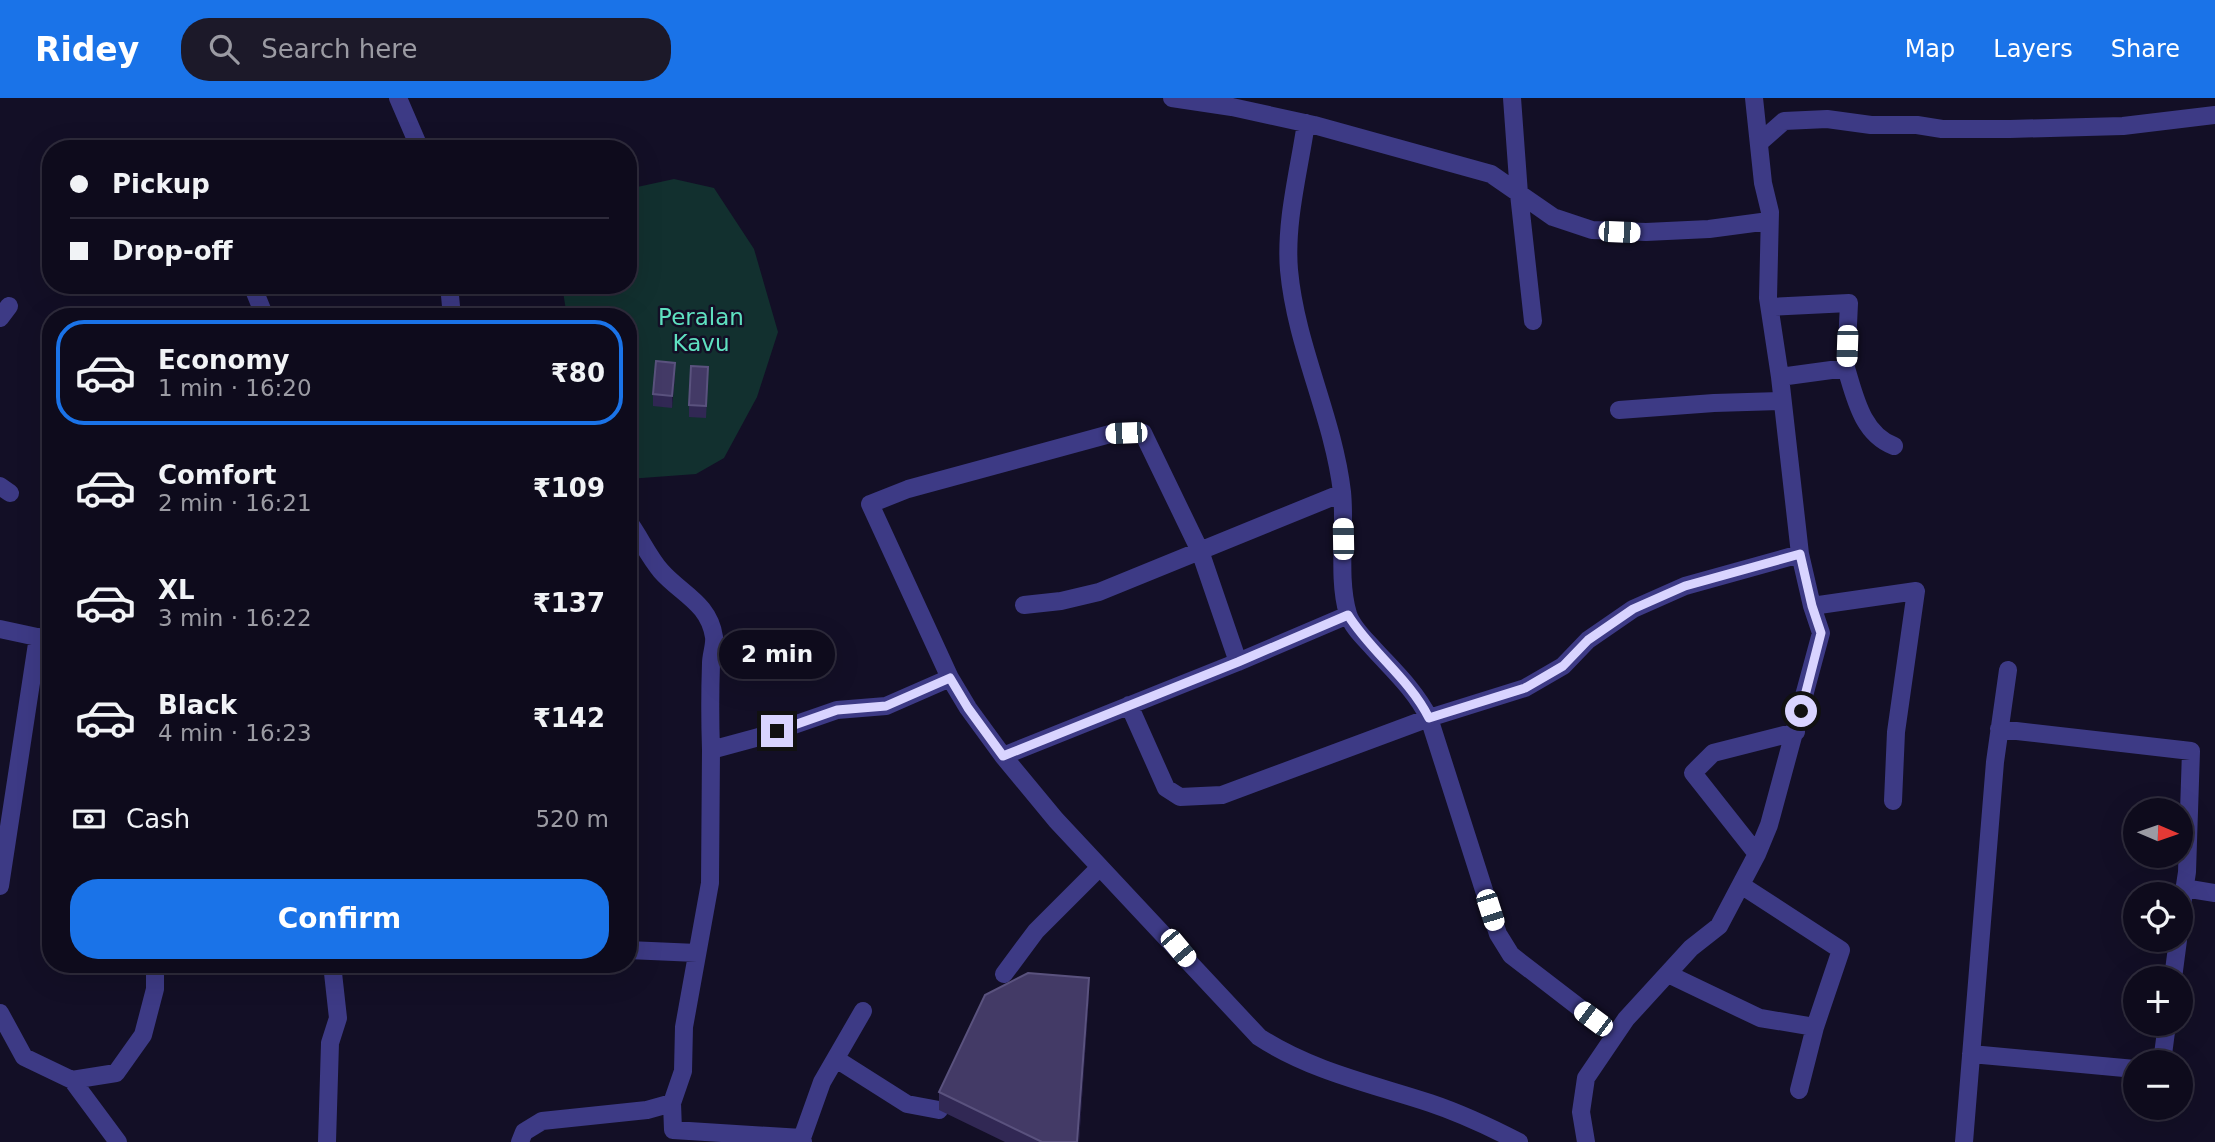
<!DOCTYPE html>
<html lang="en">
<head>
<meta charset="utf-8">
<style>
	body { margin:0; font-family:"DejaVu Sans",sans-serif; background:#1c1929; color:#f1f3f6; height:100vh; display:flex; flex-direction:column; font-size:26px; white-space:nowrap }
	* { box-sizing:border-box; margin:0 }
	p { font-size:23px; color:#9b9ba3 }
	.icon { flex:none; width:38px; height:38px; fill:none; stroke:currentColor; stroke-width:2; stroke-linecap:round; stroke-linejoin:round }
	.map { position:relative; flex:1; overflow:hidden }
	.details { position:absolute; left:42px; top:210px; width:595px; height:665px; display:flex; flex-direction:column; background:#0e0b1c; border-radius:28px; box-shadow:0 7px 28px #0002,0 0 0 2px #2e2b3b }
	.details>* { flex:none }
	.banner { position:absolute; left:42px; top:42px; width:595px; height:154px; border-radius:28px; box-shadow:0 7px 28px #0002,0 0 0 2px #2e2b3b; display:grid; align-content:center; height:154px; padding:0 28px; background:#0e0b1c }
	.needle { width:46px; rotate:92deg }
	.fabs { position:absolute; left:2123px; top:700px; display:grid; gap:14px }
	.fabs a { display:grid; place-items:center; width:70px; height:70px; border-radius:50%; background:#0e0b1c; box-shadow:0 7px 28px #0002,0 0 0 2px #2e2b3b; font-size:35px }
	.end { position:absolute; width:32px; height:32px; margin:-16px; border:9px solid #d9d4ff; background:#111; box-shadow:0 0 0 4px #111 }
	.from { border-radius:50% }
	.bubble { position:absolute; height:49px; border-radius:24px; background:#0e0b1c; box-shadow:0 7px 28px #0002,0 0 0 2px #2e2b3b; font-size:23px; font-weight:800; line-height:49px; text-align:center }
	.car { position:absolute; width:21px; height:42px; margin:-21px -10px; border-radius:9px; box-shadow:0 0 5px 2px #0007; background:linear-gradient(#fff 24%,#345 0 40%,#fff 0 76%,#345 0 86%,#fff 0) }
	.banner b { display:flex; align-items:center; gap:24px; height:66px; font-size:26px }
	.banner b+b { border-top:2px solid #2e2b3b }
	.banner i { width:18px; height:18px; background:#f1f3f6 }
	ul { padding:12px 0 0; list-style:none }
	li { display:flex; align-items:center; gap:21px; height:105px; margin:0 14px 10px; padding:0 14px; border:4px solid transparent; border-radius:28px }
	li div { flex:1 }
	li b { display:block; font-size:26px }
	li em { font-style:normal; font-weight:800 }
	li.on { border-color:#1a73e8 }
	li>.icon { width:63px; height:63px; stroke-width:1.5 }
	.pay { display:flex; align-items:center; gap:18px; height:77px; padding:0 28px; font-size:26px }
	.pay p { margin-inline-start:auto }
	.button { display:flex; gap:14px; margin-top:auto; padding:14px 28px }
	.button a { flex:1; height:80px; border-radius:28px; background:#1a73e8; color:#fff; font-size:28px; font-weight:800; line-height:80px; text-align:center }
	header { display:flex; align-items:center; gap:42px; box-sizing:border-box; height:98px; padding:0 35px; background:#1a73e8; color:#fff }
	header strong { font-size:33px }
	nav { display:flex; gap:38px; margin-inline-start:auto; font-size:24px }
	.search { width:490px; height:63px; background:#1c1929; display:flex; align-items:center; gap:18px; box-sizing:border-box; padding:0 24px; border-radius:28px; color:#9b9ba3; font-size:26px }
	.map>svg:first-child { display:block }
</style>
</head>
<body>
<header>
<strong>Ridey</strong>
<div class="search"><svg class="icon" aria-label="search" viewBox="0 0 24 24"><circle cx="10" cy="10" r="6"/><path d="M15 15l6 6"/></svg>Search here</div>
<nav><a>Map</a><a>Layers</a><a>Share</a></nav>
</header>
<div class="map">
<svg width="2215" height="1044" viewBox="0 0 2215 1044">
	<rect width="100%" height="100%" fill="#130f26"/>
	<path fill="#12302f" d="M 674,81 L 714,90 L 754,151 L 778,234 L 757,299 L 724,360 L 696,376 L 628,381 L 628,219 L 567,219 L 562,187 L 628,187 L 628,91 Z"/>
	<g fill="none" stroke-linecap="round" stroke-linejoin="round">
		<path stroke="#3d3a85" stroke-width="18" d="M 398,0 L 420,51
			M 1172,0 L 1232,9 L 1314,27 L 1491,76 L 1553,119 L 1592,132 L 1646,134 L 1709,131 L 1769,123
			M 1512,0 L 1519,96 L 1533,223
			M 1306,25 C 1299,73 1285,124 1289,172 C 1296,249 1333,318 1342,394 C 1346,432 1337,479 1348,516 C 1352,529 1364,540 1373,550 C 1393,572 1415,592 1429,620 L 1498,836 L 1511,857 L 1615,937
			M 1759,45 L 1784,23 L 1827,21 L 1871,27 L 1917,27 L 1942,31 L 2010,31 L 2123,28 L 2215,17
			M 252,187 L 265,219
			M 449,187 L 452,219
			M 1770,209 L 1849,205 L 1846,270 L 1780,279
			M 0,220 L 9,208
			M 1846,270 C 1855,299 1862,336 1894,348
			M 1619,312 L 1714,305 L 1782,303
			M 0,388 L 10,395
			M 628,423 C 640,439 648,458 661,473 C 681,496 709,505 714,539 C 715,547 711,557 711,565 C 710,594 710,623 711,652
			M 1024,507 L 1061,503 L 1099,494 L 1342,395
			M 1812,508 L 1916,493 L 1896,634 L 1893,703
			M 0,531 L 51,542
			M 950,580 L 870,406 L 908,391 L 1110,336 L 1143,335 L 1200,453 L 1238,564 L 1348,517
			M 1129,607 L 1166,690 L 1180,699 L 1222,697 L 1429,620 L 1525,590 L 1563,568 L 1588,542 L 1633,511 L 1685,488 L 1800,456
			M 1999,631 L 2191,653 L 2187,774 L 2180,820
			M 1003,658 L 1238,564
			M 1757,756 L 1693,675 L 1713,655 L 1796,634
			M 0,788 L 38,539
			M 2184,790 L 2215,795
			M 628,852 L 697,855
			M 1004,876 L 1036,833 L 1100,769
			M 1668,876 L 1760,920 L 1815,929 L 1841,852 L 1741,787
			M 2173,880 L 2178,842
			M 0,915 L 24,959 L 72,982 L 116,975 L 143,937 L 155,891 L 155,866
			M 1971,956 L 2135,971
			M 836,961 L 907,1006 L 939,1012
			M 2162,964 L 2167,926
			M 72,982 L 118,1044
			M 1799,992 L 1815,929
			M 672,1005 L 673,1032 L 802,1040 L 803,1044
			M 802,1040 L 822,984 L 863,913
			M 327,1044 L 330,945 L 338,920 L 332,866
			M 520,1044 L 524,1034 L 542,1023 L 647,1012 L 672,1005 L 683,973 L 684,929 L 710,785 L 711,652 L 759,639 L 837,612 L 886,608 L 950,580 L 968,610 L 1003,658 L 1056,722 L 1259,939 C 1311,973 1372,986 1430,1005 C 1460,1015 1490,1029 1519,1044
			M 1586,1044 L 1581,1014 L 1586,980 L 1626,921 L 1691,850 L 1719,828 L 1757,756 L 1769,727 L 1821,535 L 1812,508 L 1800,456 L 1780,279 L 1768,200 L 1770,114 L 1763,85 L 1754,0
			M 1964,1044 L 1995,664 L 2008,572"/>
	</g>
	<path fill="#312854" d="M 675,277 L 672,310 L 653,308 L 653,296 Z
		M 708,281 L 706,320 L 689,319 L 689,307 Z
		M 1089,897 L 1079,1044 L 1005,1044 L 939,1012 L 939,994 Z"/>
	<path fill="#1d163a" d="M 675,265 L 675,277 L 672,310 L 672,298 Z
		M 1089,880 L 1089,897 L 1079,1044 L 1077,1044 Z"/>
	<path fill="#433a66" stroke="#5a527e" stroke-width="2" d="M 656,263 L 675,265 L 672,298 L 653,296 Z
		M 691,268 L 708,269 L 706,308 L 689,307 Z
		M 1028,875 L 1089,880 L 1077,1044 L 1042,1044 L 939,994 L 985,897 Z"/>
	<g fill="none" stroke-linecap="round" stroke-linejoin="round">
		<path stroke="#d9d4ff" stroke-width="9" d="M 777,633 L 837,612 L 886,608 L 950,580 L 968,610 L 1003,658 L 1238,564 L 1348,517 C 1371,554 1409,580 1429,620 L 1525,590 L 1563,568 L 1588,542 L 1633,511 L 1685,488 L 1800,456 L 1812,508 L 1821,535 L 1801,613"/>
	</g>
	<g text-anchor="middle" stroke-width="5" stroke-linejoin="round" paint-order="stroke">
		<g font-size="23" fill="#5fe0c0" stroke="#130f26">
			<text x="701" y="227">Peralan<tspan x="701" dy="26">Kavu</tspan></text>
		</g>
	</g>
</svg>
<div class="fabs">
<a><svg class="needle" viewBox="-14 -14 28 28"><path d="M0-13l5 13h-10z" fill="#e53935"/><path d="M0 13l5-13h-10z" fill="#9b9ba3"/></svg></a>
<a><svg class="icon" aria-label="locate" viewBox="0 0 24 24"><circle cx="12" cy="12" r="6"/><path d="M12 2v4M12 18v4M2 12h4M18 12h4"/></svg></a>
<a>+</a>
<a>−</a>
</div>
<i class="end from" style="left:1801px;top:613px"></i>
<i class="end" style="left:777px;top:633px"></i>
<div class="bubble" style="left:719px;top:532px;width:116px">2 min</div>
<i class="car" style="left:1619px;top:134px;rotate:92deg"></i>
<i class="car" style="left:1847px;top:248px;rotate:182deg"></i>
<i class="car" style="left:1126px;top:335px;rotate:268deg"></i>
<i class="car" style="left:1343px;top:441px;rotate:359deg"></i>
<i class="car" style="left:1490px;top:812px;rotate:162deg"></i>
<i class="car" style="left:1178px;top:850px;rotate:140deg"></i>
<i class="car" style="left:1593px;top:921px;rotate:307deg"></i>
<div class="banner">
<b><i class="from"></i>Pickup</b>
<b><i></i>Drop-off</b>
</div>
<section class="details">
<ul>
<li class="on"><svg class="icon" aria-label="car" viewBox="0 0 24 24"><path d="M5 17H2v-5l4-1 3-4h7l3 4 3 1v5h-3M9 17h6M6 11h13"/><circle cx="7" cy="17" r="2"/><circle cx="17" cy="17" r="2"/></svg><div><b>Economy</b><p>1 min · 16:20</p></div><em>₹80</em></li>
<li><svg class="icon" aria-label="car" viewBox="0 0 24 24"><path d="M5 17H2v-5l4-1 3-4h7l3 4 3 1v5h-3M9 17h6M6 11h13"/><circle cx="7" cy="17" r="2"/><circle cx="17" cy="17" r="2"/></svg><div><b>Comfort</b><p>2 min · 16:21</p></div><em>₹109</em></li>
<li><svg class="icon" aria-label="car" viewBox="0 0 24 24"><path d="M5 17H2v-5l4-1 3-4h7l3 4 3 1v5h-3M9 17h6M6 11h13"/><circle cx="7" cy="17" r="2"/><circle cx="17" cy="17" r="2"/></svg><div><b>XL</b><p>3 min · 16:22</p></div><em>₹137</em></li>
<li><svg class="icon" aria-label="car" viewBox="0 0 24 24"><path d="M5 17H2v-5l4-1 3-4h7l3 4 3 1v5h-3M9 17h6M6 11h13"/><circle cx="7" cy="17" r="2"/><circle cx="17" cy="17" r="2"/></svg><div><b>Black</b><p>4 min · 16:23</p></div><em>₹142</em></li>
</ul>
<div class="pay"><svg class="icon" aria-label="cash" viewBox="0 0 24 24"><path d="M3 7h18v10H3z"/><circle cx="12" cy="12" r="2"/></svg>Cash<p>520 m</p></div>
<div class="button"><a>Confirm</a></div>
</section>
</div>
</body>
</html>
